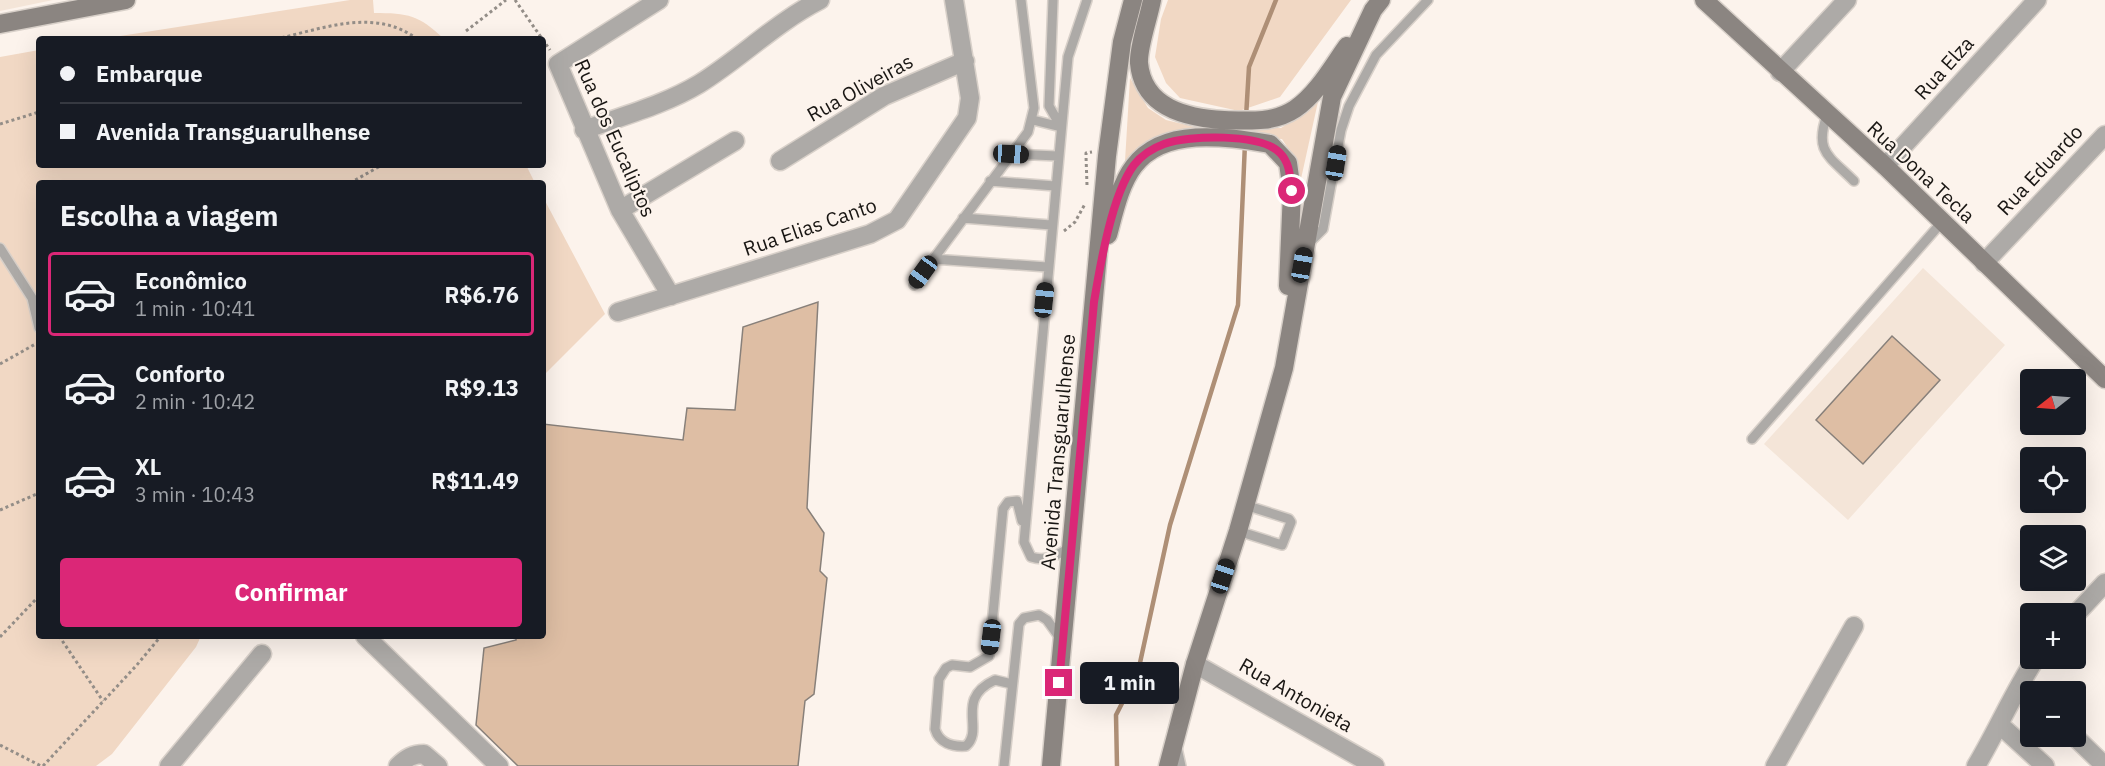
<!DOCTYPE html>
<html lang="pt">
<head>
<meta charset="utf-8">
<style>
	body { margin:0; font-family:"IBM Plex Sans",sans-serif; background:#242831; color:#f1f3f6; height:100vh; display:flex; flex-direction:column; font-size:22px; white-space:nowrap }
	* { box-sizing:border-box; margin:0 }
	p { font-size:20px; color:#9ea1a6 }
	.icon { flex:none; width:33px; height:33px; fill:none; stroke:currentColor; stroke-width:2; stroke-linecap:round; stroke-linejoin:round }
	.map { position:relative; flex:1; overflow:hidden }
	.panel { position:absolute; left:36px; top:180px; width:510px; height:459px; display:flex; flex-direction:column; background:#171b24; border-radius:6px; box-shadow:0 6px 24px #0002 }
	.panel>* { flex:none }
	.banner { position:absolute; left:36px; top:36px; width:510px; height:132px; border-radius:6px; box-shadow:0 6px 24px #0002; display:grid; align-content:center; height:132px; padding:0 24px; background:#171b24 }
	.needle { width:39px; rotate:253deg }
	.buttons { position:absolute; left:2020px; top:369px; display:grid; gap:12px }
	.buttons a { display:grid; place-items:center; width:66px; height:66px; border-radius:6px; background:#171b24; box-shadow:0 6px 24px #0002; font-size:30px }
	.end { position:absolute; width:27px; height:27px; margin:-14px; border:8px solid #db2777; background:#fff; box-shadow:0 0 0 3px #fff }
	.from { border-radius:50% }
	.bubble { position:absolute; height:42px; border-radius:6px; background:#171b24; box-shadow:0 6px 24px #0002; font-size:20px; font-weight:700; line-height:42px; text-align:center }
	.car { position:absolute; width:18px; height:36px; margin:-18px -9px; border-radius:8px; box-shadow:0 0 4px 2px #0007; background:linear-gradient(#222 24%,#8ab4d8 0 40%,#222 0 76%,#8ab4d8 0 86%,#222 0) }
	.banner b { display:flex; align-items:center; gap:21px; height:57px; font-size:22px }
	.banner b+b { border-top:2px solid #363941 }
	.banner i { width:15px; height:15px; background:#f1f3f6 }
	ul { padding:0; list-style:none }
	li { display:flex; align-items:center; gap:18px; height:84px; margin:0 12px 9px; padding:0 12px; border:3px solid transparent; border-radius:6px }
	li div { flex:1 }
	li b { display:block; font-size:22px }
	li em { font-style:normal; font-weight:700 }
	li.active { border-color:#db2777 }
	li>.icon { width:54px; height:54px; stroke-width:1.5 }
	h2 { padding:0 24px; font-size:27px; line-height:72px }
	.action { display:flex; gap:12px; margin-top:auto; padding:12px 24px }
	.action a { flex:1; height:69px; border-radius:6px; background:#db2777; color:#fff; font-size:24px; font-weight:700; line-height:69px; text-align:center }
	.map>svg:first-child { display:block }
</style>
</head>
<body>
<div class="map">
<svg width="2105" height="766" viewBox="0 0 2105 766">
	<rect width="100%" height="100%" fill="#fcf3ec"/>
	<path fill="#f4e5d8" d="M 0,0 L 53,0 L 0,11 Z
		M 1923,268 L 2005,345 L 1848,520 L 1764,444 Z"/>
	<path fill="#f1d8c4" d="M 350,0 L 373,0 L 374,13 C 408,13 419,15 444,39 L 101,39 Z
		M 1168,0 L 1351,0 L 1280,97 L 1239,111 L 1180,98 L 1166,83 L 1155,57 L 1161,19 Z
		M 39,50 L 39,165 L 526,165 L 535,183 L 39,183 L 39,636 L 201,636 L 196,647 L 112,754 L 96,766 L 0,766 L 0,57 Z
		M 1130,78 L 1148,108 L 1166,120 L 1195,127 L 1281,128 L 1302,114 L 1321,88 L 1299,188 L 1296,161 L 1282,139 L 1196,133 L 1171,137 L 1125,161 Z
		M 543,197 L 605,314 L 543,376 Z"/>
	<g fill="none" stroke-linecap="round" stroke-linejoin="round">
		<path stroke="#ae8f76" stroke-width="4.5" d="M 1246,117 L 1249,67 L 1276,0
			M 1117,766 L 1116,715 L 1138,672 L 1170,525 L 1238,305 L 1245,143"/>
	</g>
	<path fill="#debea4" stroke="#88807a" stroke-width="1.5" d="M 818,302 L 807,508 L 824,533 L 820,571 L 827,578 L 814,694 L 805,701 L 798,766 L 518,766 L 476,725 L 484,648 L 516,640 L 516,636 L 543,636 L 543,424 L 683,440 L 687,408 L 735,410 L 743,327 Z
		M 1892,336 L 1940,380 L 1863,464 L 1816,420 Z"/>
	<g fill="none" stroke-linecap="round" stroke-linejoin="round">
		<defs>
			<path id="lane" d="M 1827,115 C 1814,152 1829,156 1854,181
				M 1033,120 L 1061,127 L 1049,106 L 1053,0
				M 1011,154 L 1058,156
				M 990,181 L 1055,186
				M 963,218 L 1051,225
				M 1309,243 L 1323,229 L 1341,130 L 1349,106 L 1376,55 L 1428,0
				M 0,248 L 32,298 L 39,328
				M 933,259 L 1047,267
				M 914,285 L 1028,132 L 1034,108 L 1021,0
				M 1752,439 L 1942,222
				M 1238,531 L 1282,545 L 1291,522 L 1289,519 L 1245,505
				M 1071,547 C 1057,555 1047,562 1031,557 L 1024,542 L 1068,57 L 1087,0
				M 1012,684 L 995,680 C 954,699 985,729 966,746 C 952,747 939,743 935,729 L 939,679 L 946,668 L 952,665 L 970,667 L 989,656 L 1003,509 L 1008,502 L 1017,501 L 1022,521
				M 1177,748 L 1181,766
				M 1004,766 L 1019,624 L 1024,618 L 1039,615 L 1047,620 L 1060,638"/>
			<path id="street" d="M 659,0 L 558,64 L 620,210 L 671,296
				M 1780,72 L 1847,0
				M 584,130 C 622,116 664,105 699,84 C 741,58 775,23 820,0
				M 780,161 L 884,96 L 965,61
				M 1885,166 L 2037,0
				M 620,210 L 735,141
				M 1984,263 L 2105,135
				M 618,312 L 870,234 L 897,220 L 967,118 L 970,98 L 954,0
				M 2076,614 L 2105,583
				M 365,636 L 499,766
				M 1195,664 L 1375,766
				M 2000,725 L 2045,766
				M 2074,736 L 2105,766
				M 169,766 L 262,654
				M 398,766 C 406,758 413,754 424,754 L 438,766
				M 1775,766 L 1854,626
				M 1976,766 C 1997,731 2013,693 2036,658"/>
			<path id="secondary" d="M 1152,0 C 1149,17 1138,47 1139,63 C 1143,108 1187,118 1224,120 C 1249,121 1274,123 1295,109 C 1317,94 1332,67 1347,46
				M 1704,0 L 1885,166 L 2105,379
				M 0,24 L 126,0
				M 1108,235 C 1114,213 1120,184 1134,166 C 1164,126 1227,137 1270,144 L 1288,163 L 1292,191 L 1288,286
				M 1051,766 L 1107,156 L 1122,42 L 1133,0
				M 1168,766 L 1195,664 L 1238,531 L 1284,368 L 1332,97 L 1373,10 L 1381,0"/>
		</defs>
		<use href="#lane" stroke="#d8d0c9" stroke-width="12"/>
		<use href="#street" stroke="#d8d0c9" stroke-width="21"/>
		<use href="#secondary" stroke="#d8d0c9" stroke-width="21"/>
		<path stroke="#948e88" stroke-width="3" stroke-dasharray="3 3" stroke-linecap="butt" d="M 515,0 L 550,50
			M 466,31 L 506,0
			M 276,39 C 322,29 375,7 417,39
			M 0,124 L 39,112
			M 350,183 L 382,165
			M 1087,185 L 1086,156 L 1086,153 L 1092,152
			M 1064,231 L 1075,222 L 1085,204
			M 0,364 L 39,342
			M 0,510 L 39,493
			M 59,636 L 103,701
			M 0,637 L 39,596
			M 0,745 L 41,766
			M 43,766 L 136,666 L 161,636"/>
		<use href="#lane" stroke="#adaaa7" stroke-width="9"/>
		<use href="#street" stroke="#adaaa7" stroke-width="18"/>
		<use href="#secondary" stroke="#8b8581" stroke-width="18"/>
	</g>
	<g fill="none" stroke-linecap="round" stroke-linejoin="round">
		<path stroke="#db2777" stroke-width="8" d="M 1059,683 L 1094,302 C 1100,266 1112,194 1134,165 C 1141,156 1153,148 1164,144 C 1189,135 1261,133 1280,153 C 1290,163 1290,177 1292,191"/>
	</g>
	<g text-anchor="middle" stroke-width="4.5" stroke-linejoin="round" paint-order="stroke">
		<g font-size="20" fill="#191613" stroke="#fcf3ec">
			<text transform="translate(1944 68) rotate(-48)" y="7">Rua Elza</text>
			<text transform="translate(860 88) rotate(-29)" y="7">Rua Oliveiras</text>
			<text transform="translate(615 138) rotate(66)" y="7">Rua dos Eucaliptos</text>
			<text transform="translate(2040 170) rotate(-47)" y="7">Rua Eduardo</text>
			<text transform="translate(1921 172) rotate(43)" y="7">Rua Dona Tecla</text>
			<text transform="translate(810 227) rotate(-19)" y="7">Rua Elias Canto</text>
			<text transform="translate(1058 452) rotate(-85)" y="7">Avenida Transguarulhense</text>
			<text transform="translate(1296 695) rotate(30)" y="7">Rua Antonieta</text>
		</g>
	</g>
</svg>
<div class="buttons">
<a><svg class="needle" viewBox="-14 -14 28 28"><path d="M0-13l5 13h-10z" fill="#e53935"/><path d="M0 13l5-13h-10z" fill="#9ea1a6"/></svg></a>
<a><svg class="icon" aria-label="locate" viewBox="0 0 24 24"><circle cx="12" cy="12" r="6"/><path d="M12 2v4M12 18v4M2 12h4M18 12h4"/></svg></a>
<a><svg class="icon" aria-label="layers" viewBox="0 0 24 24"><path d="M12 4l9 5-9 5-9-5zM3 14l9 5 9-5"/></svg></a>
<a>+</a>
<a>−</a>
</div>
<i class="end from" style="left:1292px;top:191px"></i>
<i class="end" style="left:1059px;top:683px"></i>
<div class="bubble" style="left:1080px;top:662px;width:99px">1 min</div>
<i class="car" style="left:1011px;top:154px;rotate:93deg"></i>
<i class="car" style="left:1336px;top:163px;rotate:9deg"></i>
<i class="car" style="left:1302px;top:265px;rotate:10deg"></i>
<i class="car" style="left:923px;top:272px;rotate:216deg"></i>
<i class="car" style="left:1044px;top:300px;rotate:6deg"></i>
<i class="car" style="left:1223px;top:576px;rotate:18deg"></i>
<i class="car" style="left:991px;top:637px;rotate:187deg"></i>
<div class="banner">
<b><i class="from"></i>Embarque</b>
<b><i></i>Avenida Transguarulhense</b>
</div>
<section class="panel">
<h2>Escolha a viagem</h2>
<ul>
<li class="active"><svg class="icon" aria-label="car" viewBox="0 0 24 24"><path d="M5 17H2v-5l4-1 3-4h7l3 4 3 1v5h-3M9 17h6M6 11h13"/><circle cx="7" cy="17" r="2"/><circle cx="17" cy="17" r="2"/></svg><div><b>Econômico</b><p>1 min · 10:41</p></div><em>R$6.76</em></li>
<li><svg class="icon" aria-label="car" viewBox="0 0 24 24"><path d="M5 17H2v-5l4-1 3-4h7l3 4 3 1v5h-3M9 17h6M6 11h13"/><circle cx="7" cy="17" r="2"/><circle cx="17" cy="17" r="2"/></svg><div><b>Conforto</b><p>2 min · 10:42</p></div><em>R$9.13</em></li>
<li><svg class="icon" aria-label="car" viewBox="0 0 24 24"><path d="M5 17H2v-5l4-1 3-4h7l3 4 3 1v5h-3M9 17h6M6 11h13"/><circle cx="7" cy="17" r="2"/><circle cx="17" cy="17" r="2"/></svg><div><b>XL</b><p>3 min · 10:43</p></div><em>R$11.49</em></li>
</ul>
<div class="action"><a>Confirmar</a></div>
</section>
</div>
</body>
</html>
